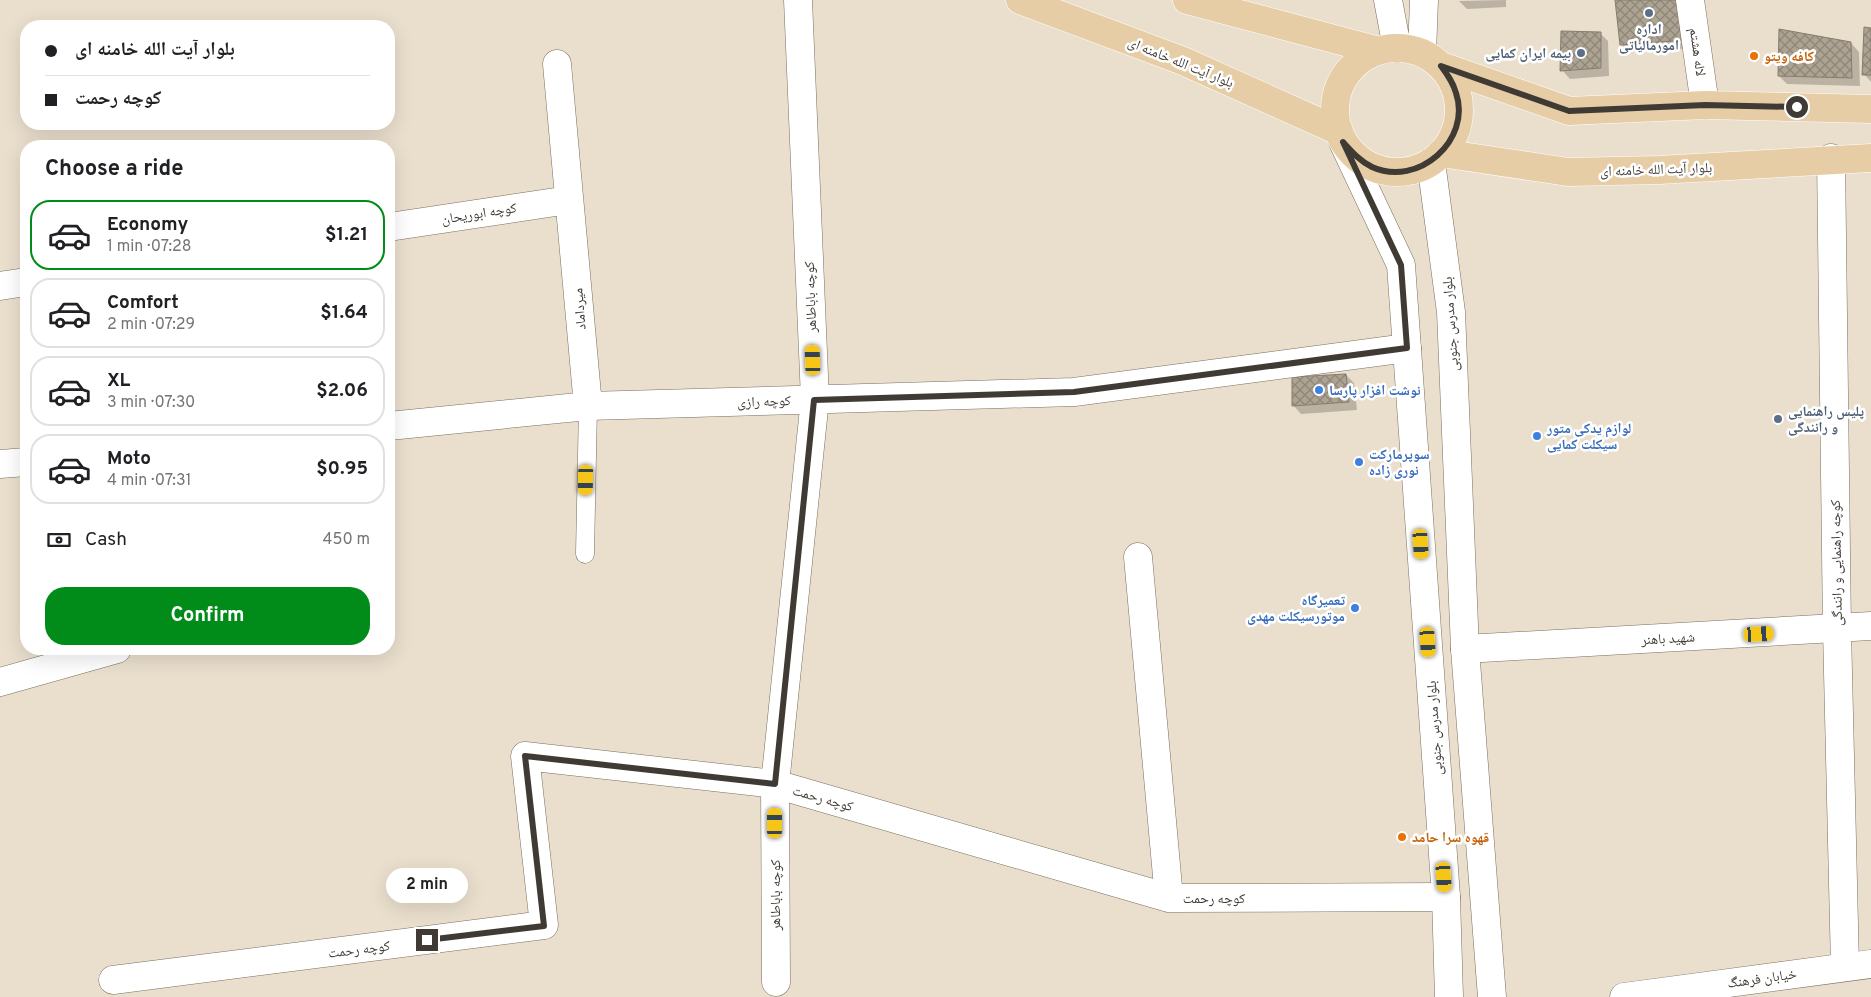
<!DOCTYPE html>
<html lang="en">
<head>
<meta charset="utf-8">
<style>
	body { margin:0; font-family:Overpass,"Noto Naskh Arabic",sans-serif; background:#f6f6f6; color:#202124; height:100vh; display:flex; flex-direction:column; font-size:19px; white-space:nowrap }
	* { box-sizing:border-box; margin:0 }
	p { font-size:16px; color:#757577 }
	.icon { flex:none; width:28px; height:28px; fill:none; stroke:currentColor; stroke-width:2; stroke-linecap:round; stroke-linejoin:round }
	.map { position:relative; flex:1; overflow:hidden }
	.sheet { position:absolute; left:20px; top:140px; width:375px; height:515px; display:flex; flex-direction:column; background:#fff; border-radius:20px; box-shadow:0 5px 20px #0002 }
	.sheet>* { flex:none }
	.guide { position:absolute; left:20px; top:20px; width:375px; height:110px; border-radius:20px; box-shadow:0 5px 20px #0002; display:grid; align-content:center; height:110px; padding:0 25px; background:#fff }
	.end { position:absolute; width:22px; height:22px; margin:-11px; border:6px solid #3f3b34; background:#fff; box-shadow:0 0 0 2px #fff }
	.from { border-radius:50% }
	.bubble { position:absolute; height:35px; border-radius:18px; background:#fff; box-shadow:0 5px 20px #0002; font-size:16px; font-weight:700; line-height:35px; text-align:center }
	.car { position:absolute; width:15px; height:30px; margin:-15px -8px; border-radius:6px; box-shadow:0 0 4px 1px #0007; background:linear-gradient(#f5c518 24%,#345 0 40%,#f5c518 0 76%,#345 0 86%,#f5c518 0) }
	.guide b { display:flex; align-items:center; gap:18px; height:48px; font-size:19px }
	.guide b+b { border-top:1px solid #e0e0e0 }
	.guide i { width:12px; height:12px; background:#202124 }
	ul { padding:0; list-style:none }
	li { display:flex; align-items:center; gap:15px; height:70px; margin:0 10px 8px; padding:0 15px; border:2px solid #e0e0e0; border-radius:20px }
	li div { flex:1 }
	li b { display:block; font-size:19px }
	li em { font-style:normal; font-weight:700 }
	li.on { border-color:#018c1a }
	li>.icon { width:45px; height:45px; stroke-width:1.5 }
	h2 { padding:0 25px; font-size:22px; line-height:60px }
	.pay { display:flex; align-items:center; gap:12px; height:55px; padding:0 25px; font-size:19px }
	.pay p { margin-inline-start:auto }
	.action { display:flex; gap:10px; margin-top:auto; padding:10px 25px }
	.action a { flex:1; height:58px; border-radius:20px; background:#018c1a; color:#fff; font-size:20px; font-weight:700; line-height:58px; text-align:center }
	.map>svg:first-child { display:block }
</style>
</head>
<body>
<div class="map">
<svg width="1871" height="997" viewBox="0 0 1871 997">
	<defs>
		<pattern id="building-cross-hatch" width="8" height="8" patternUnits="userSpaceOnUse" patternTransform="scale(1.25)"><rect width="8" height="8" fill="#ada392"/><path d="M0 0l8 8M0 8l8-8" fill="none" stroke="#8e8678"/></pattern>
	</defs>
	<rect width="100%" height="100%" fill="#eadfcd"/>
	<path fill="#0003" d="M 1506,0 L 1506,7 L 1467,9 L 1459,1 Z
		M 1616,0 L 1663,0 L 1694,48 L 1630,52 L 1621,44 Z
		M 1871,29 L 1871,82 L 1864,74 Z
		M 1600,33 L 1608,41 L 1609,76 L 1570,79 L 1562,70 Z
		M 1851,43 L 1859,52 L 1860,86 L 1787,84 L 1779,76 Z
		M 1346,375 L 1354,383 L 1357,410 L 1301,414 L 1293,405 Z"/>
	<path fill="url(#building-cross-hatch)" stroke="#867d6c" d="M 1615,0 L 1679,0 L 1686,40 L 1620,45 Z
		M 1864,27 L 1871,28 L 1871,75 L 1862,75 Z
		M 1779,29 L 1851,42 L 1852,78 L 1778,76 Z
		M 1561,31 L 1601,32 L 1601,68 L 1560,71 Z
		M 1346,374 L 1349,402 L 1292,406 L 1292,377 Z"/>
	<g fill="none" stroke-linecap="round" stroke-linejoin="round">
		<defs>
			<path id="lane" d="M 585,554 L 588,406"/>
			<path id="street" d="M 1388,0 L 1397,48
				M 1690,0 L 1705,105
				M 1422,53 L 1424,0
				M 557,64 L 588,406
				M 1831,158 L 1837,630 L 1845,967
				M 389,227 L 569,200
				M 0,286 L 26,282
				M 389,426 L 588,406 L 1074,392 L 1407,348
				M 0,464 L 26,462
				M 1138,557 L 1169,898
				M 1465,649 L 1871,626
				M 0,682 L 117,649
				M 113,980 L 544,925 L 525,756 L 775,784 L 1169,898 L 1446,897
				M 776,982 L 775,784 L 815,399 L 798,0"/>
			<path id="secondary" d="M 1343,142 L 1401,265 L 1446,897 L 1449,997
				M 1431,162 L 1451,312 L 1465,649 L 1492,997
				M 1624,997 L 1871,964"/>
			<path id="primary" d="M 1020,0 L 1183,61 L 1339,131
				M 1187,0 L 1379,51
				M1335 110a62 62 0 1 1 124 0a62 62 0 1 1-124 0Z
				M 1441,66 L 1569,111 L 1705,105 L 1871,109
				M 1441,153 L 1568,172 L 1659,170 L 1871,158"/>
		</defs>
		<use href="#lane" stroke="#796f5f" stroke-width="19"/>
		<use href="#street" stroke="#796f5f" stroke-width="29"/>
		<use href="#secondary" stroke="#796f5f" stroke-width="29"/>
		<use href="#primary" stroke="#fff" stroke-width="29"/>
		<use href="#lane" stroke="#fff" stroke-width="18"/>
		<use href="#street" stroke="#fff" stroke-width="28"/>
		<use href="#secondary" stroke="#fff" stroke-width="28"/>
		<use href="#primary" stroke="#e6cda6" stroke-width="28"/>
	</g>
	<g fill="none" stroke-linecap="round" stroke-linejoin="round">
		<path stroke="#3f3b34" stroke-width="6" d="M 427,940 L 544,926 L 525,756 L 775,784 L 814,400 L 1074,392 L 1407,348 L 1401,265 L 1343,142 C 1352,152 1360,161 1372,167 C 1418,188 1472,140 1456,93 C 1453,82 1447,74 1441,66 L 1569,111 L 1705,105 L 1797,107"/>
	</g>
	<g fill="#5c6f8a" stroke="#fff" stroke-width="2">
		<circle cx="1649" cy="13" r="5"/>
		<circle cx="1581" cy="53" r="5"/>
		<circle cx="1778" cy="419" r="5"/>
	</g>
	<g fill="#e8710a" stroke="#fff" stroke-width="2">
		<circle cx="1754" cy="56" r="5"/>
		<circle cx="1402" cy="837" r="5"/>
	</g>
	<g fill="#3f7fe0" stroke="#fff" stroke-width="2">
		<circle cx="1319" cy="390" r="5"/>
		<circle cx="1537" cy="436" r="5"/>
		<circle cx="1359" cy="462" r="5"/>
		<circle cx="1355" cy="608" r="5"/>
	</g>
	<g text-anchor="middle" stroke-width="5" stroke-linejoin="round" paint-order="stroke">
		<g font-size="14" font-weight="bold" fill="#4e5e75" stroke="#fff">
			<text x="1649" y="34">اداره<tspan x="1649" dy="16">امورمالیاتی</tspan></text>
			<text x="1571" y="58" text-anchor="end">بیمه ایران کمایی</text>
			<text x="1788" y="416" text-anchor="start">پلیس راهنمایی<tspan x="1788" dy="16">و رانندگی</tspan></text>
		</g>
		<g font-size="14" fill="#3f3b34" stroke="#fff">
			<text transform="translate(1698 52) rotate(82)" y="5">لاله هشتم</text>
			<text transform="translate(1181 62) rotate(22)" y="5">بلوار آیت الله خامنه ای</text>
			<text transform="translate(1656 169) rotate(-2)" y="5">بلوار آیت الله خامنه ای</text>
			<text transform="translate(479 213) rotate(-9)" y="5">کوچه ابوریحان</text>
			<text transform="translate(810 297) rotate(-92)" y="5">کوچه باباطاهر</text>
			<text transform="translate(579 309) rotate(-95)" y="5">میرداماد</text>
			<text transform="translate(1450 324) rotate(-94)" y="5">بلوار مدرس جنوبی</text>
			<text transform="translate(764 401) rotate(-2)" y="5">کوچه رازی</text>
			<text transform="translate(1836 563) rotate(-91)" y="5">کوچه راهنمایی و رانندگی</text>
			<text transform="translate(1668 638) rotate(-3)" y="5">شهید باهنر</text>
			<text transform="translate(1434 728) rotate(-94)" y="5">بلوار مدرس جنوبی</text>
			<text transform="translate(823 798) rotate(16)" y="5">کوچه رحمت</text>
			<text transform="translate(775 895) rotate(-90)" y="5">کوچه باباطاهر</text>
			<text x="1214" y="903">کوچه رحمت</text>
			<text transform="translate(359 949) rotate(-7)" y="5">کوچه رحمت</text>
			<text transform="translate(1762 978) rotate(-8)" y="5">خیابان فرهنگ</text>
		</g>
		<g font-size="14" font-weight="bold" fill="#c56008" stroke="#fff" text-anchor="start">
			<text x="1764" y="61">کافه ویتو</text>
			<text x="1412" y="842">قهوه سرا حامد</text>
		</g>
		<g font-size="14" font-weight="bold" fill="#366cbe" stroke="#fff" text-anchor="start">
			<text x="1329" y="395">نوشت افزار پارسا</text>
			<text x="1547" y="433">لوازم یدکی متور<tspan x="1547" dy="16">سیکلت کمایی</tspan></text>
			<text x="1369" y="459">سوپرمارکت<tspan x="1369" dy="16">نوری زاده</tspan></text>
			<text x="1345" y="605" text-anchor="end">تعمیرگاه<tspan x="1345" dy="16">موتورسیکلت مهدی</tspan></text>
		</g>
	</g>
</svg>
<i class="end from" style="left:1797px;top:107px"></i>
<i class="end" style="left:427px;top:940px"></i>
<div class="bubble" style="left:386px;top:868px;width:82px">2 min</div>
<i class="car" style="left:813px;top:360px;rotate:358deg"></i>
<i class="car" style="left:586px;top:480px;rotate:181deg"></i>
<i class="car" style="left:1421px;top:544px;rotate:176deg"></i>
<i class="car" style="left:1759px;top:634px;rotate:87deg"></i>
<i class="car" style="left:1428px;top:642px;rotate:176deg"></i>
<i class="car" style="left:775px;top:823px;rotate:0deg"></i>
<i class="car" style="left:1444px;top:877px;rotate:176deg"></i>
<div class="guide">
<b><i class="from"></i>بلوار آیت الله خامنه ای</b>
<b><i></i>کوچه رحمت</b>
</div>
<section class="sheet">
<h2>Choose a ride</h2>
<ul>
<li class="on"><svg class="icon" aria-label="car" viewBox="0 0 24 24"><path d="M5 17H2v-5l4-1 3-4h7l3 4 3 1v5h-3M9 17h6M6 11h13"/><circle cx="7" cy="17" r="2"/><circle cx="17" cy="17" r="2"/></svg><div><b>Economy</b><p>1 min · 07:28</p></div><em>$1.21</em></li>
<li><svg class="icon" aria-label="car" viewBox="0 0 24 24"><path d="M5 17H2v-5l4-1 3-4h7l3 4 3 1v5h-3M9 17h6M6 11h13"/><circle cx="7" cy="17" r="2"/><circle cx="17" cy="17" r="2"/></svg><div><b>Comfort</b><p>2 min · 07:29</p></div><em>$1.64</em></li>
<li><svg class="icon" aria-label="car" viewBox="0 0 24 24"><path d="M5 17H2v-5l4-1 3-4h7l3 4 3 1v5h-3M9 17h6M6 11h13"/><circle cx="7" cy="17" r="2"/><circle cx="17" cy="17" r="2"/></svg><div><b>XL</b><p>3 min · 07:30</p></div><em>$2.06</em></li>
<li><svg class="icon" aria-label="car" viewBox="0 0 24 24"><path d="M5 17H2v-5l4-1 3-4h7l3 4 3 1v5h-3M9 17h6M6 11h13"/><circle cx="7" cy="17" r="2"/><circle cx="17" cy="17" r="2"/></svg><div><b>Moto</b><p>4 min · 07:31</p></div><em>$0.95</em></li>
</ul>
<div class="pay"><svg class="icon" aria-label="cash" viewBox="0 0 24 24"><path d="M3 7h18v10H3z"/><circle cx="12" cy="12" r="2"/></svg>Cash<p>450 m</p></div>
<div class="action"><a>Confirm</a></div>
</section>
</div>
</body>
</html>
